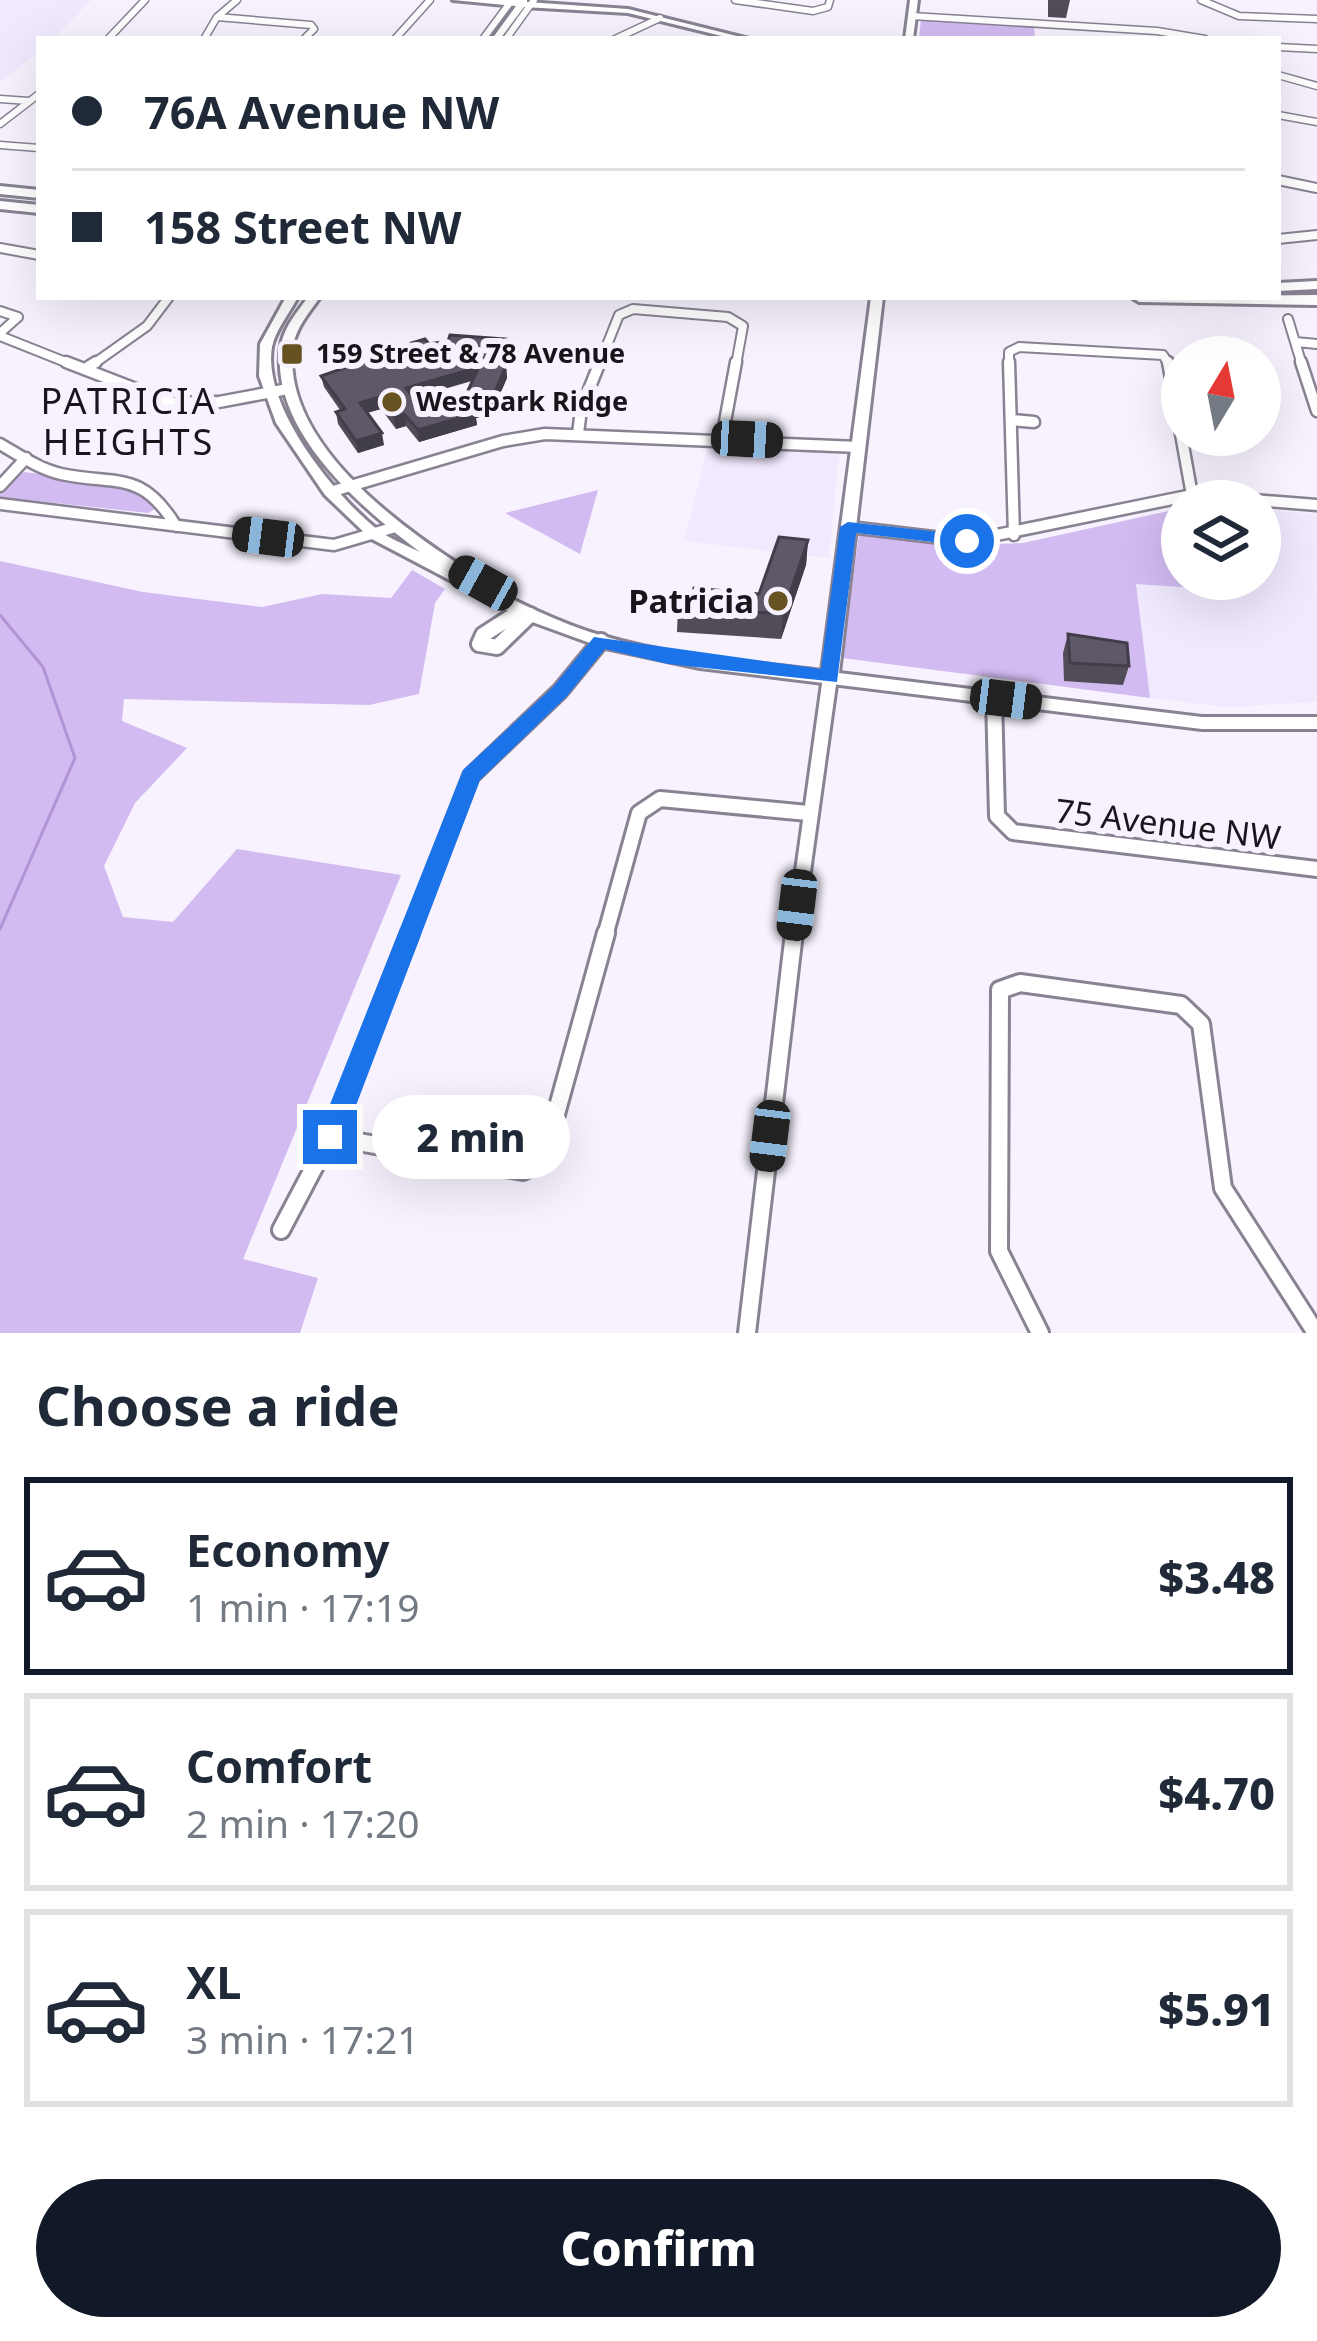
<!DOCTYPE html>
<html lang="en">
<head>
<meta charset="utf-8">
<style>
	body { margin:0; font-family:"Noto Sans",sans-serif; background:#f2f2f3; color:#1f2937; height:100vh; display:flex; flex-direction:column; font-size:45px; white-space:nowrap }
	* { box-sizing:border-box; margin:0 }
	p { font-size:39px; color:#747a83 }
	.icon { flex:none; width:66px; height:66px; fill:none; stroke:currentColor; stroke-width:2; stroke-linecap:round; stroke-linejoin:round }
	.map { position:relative; height:1333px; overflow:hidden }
	.panel { display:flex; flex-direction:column; background:#fff; flex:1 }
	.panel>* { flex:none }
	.hud { position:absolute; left:36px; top:36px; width:1245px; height:264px; border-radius:0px; box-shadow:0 12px 48px #0002; display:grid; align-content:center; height:264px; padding:0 36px; background:#fff }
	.needle { width:78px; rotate:10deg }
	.tools { position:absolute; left:1161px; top:336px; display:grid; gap:24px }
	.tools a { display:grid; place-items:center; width:120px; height:120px; border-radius:50%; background:#fff; box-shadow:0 12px 48px #0002; font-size:60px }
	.end { position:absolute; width:54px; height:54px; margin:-27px; border:15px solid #1a73e8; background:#fff; box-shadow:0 0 0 6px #fff }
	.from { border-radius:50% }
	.bubble { position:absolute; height:84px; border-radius:42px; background:#fff; box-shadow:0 12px 48px #0002; font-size:39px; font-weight:800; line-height:84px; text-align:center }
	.car { position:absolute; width:36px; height:72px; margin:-36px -18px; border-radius:15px; box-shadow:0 0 9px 3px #0007; background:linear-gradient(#222 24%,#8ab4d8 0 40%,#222 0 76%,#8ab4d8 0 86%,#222 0) }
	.hud b { display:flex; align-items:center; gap:42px; height:114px; font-size:45px }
	.hud b+b { border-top:3px solid #e0e1e3 }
	.hud i { width:30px; height:30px; background:#1f2937 }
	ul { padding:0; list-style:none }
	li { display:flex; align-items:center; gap:36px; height:198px; margin:0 24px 18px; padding:0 12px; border:6px solid #e0e1e3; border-radius:0px }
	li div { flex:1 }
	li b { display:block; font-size:45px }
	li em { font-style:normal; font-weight:800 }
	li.selected { border-color:#111827 }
	li>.icon { width:108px; height:108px; stroke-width:1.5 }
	h2 { padding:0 36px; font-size:54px; line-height:144px }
	.button { display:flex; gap:24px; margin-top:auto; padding:24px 36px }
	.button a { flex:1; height:138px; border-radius:72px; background:#111827; color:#fff; font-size:48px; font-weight:800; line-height:138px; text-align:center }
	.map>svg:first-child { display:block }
</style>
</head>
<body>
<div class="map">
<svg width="1317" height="1333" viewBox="0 0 1317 1333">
	<rect width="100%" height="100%" fill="#f7f2fe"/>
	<path fill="#f1e9fe" d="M 0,0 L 91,0 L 53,39 L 39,39 L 39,52 L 0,82 Z
		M 709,441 L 839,452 L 829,558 L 684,541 Z
		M 1260,509 L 1317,514 L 1317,702 L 1226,707 L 1150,698 L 1135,583 L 1227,590 L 1225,579 L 1260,579 Z"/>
	<path fill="#d2bbf1" d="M 921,19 L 1034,26 L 1035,39 L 919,39 Z
		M 24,472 L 135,486 L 158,507 L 148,513 L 0,497 L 0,489 Z
		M 598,490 L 580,554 L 505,513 Z
		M 1182,508 L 1182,579 L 1225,579 L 1228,590 L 1136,584 L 1150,698 L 842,658 L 859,534 L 960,545 L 1023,543 Z
		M 0,561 L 143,592 L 262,607 L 322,594 L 391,598 L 412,570 L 445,589 L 435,603 L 419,694 L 369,705 L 124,699 L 122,721 L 187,748 L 135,803 L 104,866 L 123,917 L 173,922 L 237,849 L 401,875 L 243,1259 L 318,1278 L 300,1333 L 0,1333 Z"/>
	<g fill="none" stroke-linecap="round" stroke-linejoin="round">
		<path stroke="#b194d6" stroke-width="3" d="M 0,615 L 43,667 L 75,758 L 0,929"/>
		<defs>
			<path id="street-far4" d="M 735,0 L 813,11 L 828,7 L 830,0
				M 1201,0 L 1239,16 L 1317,19
				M 912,16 L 1157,31 L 1205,39
				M 217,17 L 311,25 L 314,29 L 304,39
				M 108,39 L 145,0
				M 204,39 L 217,17 L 237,0
				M 395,39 L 430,0
				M 483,39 L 512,0
				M 506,39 L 534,0
				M 615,39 L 660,18
				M 1278,47 L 1317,49
				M 1278,75 L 1317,86
				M 0,99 L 29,101
				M 1278,115 L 1317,122
				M 0,124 L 39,94
				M 0,145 L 39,148"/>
			<path id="street-far3" d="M 1278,180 L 1317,188
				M 1278,239 L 1317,235
				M 0,248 L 39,255
				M 0,311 L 18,317 L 0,333
				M 1288,319 L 1302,365
				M 0,336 L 73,365
				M 1296,342 L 1317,344
				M 92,365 L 147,326 L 169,297
				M 599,365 L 619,315 L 633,309 L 728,317 L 743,326 L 736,365
				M 1009,365 L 1009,352 L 1019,347 L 1163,355 L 1169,365"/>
			<path id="street-far2" d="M 66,362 L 172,403 L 219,402 L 288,389
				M 1009,362 L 1014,535
				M 1168,362 L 1192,495
				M 1301,362 L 1317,411
				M 88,367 L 96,362
				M 1012,420 L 1034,422
				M 578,434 L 581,409 L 600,362
				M 722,438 L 736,362
				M 0,444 C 19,455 39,469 61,474 C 117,486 141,469 176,526
				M 0,486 L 26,458
				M 330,492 L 503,441 L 545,434 L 859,447
				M 0,504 L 334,545 L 392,528
				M 849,527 L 967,541 L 1192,495 L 1317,505
				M 510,618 L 522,610"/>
			<path id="street-far1" d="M 514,615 L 483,635 L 479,644 L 497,647 L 530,615
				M 994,697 L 997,816 L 1013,832 L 1317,869
				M 409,936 L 471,776 L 560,691 L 601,641
				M 605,936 L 639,813 L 660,799 L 808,813
				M 794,936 L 830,677"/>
			<path id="street" d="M 330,1137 L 523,1171 L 543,1161 L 606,933
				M 281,1230 L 330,1137 L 410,933
				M 747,1333 L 794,933
				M 1040,1333 L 999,1251 L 1000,990 L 1020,983 L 1181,1005 L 1201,1024 L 1223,1188 L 1316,1333"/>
			<path id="secondary" d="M 453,0 L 527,0 L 527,2 L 628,9 L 749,39 L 734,39 L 628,13 L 524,7 L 500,39 L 492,39 L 516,6 Z
				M 910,0 L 918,0 L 913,39 L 905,39 Z
				M 286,297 L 298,297 C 290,312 275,331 272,347 C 262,406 334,495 378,530 C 390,539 406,545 420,552 C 360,507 268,429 281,345 C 284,327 298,311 308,297 L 320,297 C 310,312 296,327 293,346 C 281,438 392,521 460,565 L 463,568 L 459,572 C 506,596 552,621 603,636 C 674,657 749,662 822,671 L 871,297 L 883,297 L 839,673 L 1202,717 L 1317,717 L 1317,729 L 1202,729 L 700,668 L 601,647 L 524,619 L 370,538 L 325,495 L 276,423 L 259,376 L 260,344 Z"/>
			<path id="highway" d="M 0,186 L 39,190 L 39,198 L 0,194 Z
				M 0,201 L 39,205 L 39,213 L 0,209 Z
				M 1317,281 L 1317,289 L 1278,291 L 1278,283 Z
				M 1317,295 L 1317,305 L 1139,302 L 1131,297 Z"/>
		</defs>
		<use href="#street-far4" stroke="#898293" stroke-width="9"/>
		<use href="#street-far3" stroke="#898293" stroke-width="12"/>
		<use href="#street-far2" stroke="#898293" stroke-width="15"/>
		<use href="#street-far1" stroke="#898293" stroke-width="20"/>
		<use href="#street" stroke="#898293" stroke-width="22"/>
		<use href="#secondary" stroke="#898293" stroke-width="6"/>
		<use href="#highway" stroke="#898293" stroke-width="6"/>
		<use href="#street-far4" stroke="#fff" stroke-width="6"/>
		<use href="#street-far3" stroke="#fff" stroke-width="8"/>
		<use href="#street-far2" stroke="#fff" stroke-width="10"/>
		<use href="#street-far1" stroke="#fff" stroke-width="14"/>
		<use href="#street" stroke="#fff" stroke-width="16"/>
		<use href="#secondary" fill="#fff" fill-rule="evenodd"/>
		<use href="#highway" fill="#fff" fill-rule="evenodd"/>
	</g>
	<path fill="#524c59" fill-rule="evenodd" d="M 1048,0 L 1070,0 L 1066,18 L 1048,17 Z
		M 506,339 L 507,351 L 502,366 L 506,366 L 507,378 L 493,410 L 480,409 L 480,417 L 476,418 L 477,425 L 419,442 L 406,426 L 396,429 L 381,409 L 367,413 L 384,445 L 358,453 L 338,424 L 336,412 L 340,410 L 324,387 L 321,376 L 348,367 L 347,362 L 429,344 ZM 472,381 L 464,399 L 424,411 L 413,398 Z
		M 808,540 L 806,565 L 781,639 L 677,632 L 678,607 L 759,594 Z
		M 1068,634 L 1129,666 L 1123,685 L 1064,681 L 1063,653 Z"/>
	<path fill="#423e49" d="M 506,339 L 507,351 L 499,377 L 498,365 Z
		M 506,366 L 507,378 L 493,410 L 492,398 Z
		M 479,367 L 480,378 L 407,399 L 406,388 Z
		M 379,397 L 381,409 L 362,414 L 360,403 Z
		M 479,405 L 480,417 L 476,418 L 477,425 L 419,442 L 418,430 Z
		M 404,414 L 406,426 L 396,429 L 394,417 Z
		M 382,433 L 384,445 L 358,453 L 356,441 Z
		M 808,540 L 806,565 L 781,639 L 783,614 Z"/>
	<path fill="#5f5868" stroke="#423e49" stroke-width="3" fill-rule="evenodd" d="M 450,335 L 506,339 L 498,365 L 506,366 L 492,398 L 470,396 L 479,405 L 471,407 L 476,413 L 418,430 L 404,414 L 394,417 L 379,397 L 360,403 L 382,433 L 356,441 L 336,412 L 345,409 L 321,376 L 350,366 L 347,362 L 425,339 L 429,344 L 448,341 ZM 479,367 L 464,399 L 424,411 L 406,388 Z
		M 779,537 L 808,540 L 783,614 L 678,607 L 680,597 L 692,595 L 694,588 L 759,594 Z
		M 1068,634 L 1127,643 L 1129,666 L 1070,663 Z"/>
	<path fill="#1a73e8" d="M 848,522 L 967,535 L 976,541 L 967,546 L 856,533 L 837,682 L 668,664 L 605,649 L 567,696 L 480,780 L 344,1137 L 340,1146 L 330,1150 L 321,1146 L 317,1137 L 463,770 L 553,687 L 594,637 L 821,669 L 840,527 Z"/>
	<g fill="#675322" stroke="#f7f2fe" stroke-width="4.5">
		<rect x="280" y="342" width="24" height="24" rx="6"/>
		<circle cx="392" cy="402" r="12"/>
		<circle cx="778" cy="601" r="12"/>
	</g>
	<g text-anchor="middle" stroke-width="12" stroke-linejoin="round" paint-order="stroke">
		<g font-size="27" font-weight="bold" fill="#18151b" stroke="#f7f2fe" text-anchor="start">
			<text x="316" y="363">159 Street &amp; 78 Avenue</text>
			<text x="416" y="411">Westpark Ridge</text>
		</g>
		<g font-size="33" font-weight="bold" fill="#18151b" stroke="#f7f2fe" text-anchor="end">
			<text x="754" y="613">Patricia</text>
		</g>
		<g font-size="33" fill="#18151b" stroke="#f7f2fe">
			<text transform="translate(1168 824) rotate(7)" y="12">75 Avenue NW</text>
		</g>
		<g font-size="36" letter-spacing="3" fill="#18151b" stroke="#f7f2fe">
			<text x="129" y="414">PATRICIA<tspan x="129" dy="41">HEIGHTS</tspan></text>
		</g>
	</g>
</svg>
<div class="tools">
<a><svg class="needle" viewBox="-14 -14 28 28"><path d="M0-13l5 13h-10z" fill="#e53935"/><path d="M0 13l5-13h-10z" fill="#747a83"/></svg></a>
<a><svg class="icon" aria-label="layers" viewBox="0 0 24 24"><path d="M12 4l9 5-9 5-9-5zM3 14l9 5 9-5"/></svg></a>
</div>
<i class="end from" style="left:967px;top:541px"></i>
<i class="end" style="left:330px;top:1137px"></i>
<div class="bubble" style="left:372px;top:1095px;width:198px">2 min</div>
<i class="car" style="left:747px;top:439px;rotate:93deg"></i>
<i class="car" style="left:268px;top:537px;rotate:277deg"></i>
<i class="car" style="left:483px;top:583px;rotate:299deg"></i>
<i class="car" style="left:1006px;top:699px;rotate:97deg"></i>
<i class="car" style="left:797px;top:905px;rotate:187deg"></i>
<i class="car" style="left:770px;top:1136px;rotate:187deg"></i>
<div class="hud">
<b><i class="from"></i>76A Avenue NW</b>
<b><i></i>158 Street NW</b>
</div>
</div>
<section class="panel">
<h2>Choose a ride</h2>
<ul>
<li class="selected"><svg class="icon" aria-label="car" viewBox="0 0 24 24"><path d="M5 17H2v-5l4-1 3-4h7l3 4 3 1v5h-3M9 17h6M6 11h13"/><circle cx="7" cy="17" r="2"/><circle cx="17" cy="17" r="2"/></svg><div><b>Economy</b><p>1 min · 17:19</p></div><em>$3.48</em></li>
<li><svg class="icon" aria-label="car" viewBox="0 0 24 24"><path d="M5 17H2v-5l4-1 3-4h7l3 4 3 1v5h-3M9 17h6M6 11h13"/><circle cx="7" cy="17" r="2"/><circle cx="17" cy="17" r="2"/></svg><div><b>Comfort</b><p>2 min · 17:20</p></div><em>$4.70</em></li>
<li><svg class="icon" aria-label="car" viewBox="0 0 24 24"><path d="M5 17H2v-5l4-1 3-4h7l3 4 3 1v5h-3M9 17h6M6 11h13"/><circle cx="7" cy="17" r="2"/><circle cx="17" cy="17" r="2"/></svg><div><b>XL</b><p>3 min · 17:21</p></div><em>$5.91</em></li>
</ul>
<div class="button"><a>Confirm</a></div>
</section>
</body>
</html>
